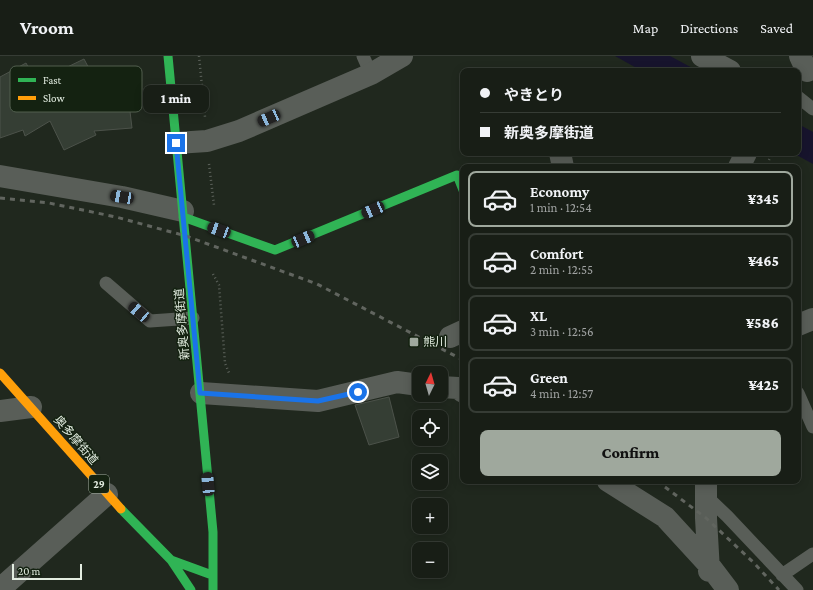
<!DOCTYPE html>
<html lang="en">
<head>
<meta charset="utf-8">
<style>
	body { margin:0; font-family:"Crimson Pro","Noto Sans JP",serif; background:#21271f; color:#f1f3f6; height:100vh; display:flex; flex-direction:column; font-size:15px; white-space:nowrap }
	* { box-sizing:border-box; margin:0 }
	p { font-size:13px; color:#9fa2a1 }
	.icon { flex:none; width:22px; height:22px; fill:none; stroke:currentColor; stroke-width:2; stroke-linecap:round; stroke-linejoin:round }
	.map { position:relative; flex:1; overflow:hidden }
	.side { position:absolute; left:460px; top:108px; width:341px; height:320px; display:flex; flex-direction:column; background:#181e16; border-radius:8px; box-shadow:0 2px 10px #0003,0 0 0 1px #363c35 }
	.side>* { flex:none }
	.hud { position:absolute; left:460px; top:12px; width:341px; height:88px; border-radius:8px; box-shadow:0 2px 10px #0003,0 0 0 1px #363c35; display:grid; align-content:center; height:88px; padding:0 20px; background:#181e16 }
	.needle { width:26px; rotate:5deg }
	.tools { position:absolute; left:412px; top:310px; display:grid; gap:8px }
	.tools a { display:grid; place-items:center; width:36px; height:36px; border-radius:8px; background:#181e16; box-shadow:0 2px 10px #0003,0 0 0 1px #363c35; font-size:20px }
	.scale { position:absolute; left:12px; bottom:10px; width:70px; box-sizing:border-box; padding-left:4px; border:2px solid #e3ede1; border-top:0; font-size:11px; line-height:14px; white-space:nowrap; color:#e3ede1; -webkit-text-stroke:3px #142211; paint-order:stroke }
	.end { position:absolute; width:18px; height:18px; margin:-9px; border:5px solid #1a73e8; background:#fff; box-shadow:0 0 0 2px #fff }
	.from { border-radius:50% }
	.bubble { position:absolute; height:28px; border-radius:8px; background:#181e16; box-shadow:0 2px 10px #0003,0 0 0 1px #363c35; font-size:13px; font-weight:800; line-height:28px; text-align:center }
	.car { position:absolute; width:12px; height:24px; margin:-12px -6px; border-radius:5px; box-shadow:0 0 3px 1px #0007; background:linear-gradient(#222 24%,#8ab4d8 0 40%,#222 0 76%,#8ab4d8 0 86%,#222 0) }
	.hud b { display:flex; align-items:center; gap:14px; height:38px; font-size:15px }
	.hud b+b { border-top:1px solid #363c35 }
	.hud i { width:10px; height:10px; background:#f1f3f6 }
	ul { padding:7px 0 0; list-style:none }
	li { display:flex; align-items:center; gap:12px; height:56px; margin:0 8px 6px; padding:0 12px; border:2px solid #363c35; border-radius:8px }
	li div { flex:1 }
	li b { display:block; font-size:15px }
	li em { font-style:normal; font-weight:800 }
	li.current { border-color:#9fa89d }
	li>.icon { width:36px; height:36px; stroke-width:1.5 }
	.primary-button { display:flex; gap:8px; margin-top:auto; padding:8px 20px }
	.primary-button a { flex:1; height:46px; border-radius:8px; background:#9fa89d; color:#111; font-size:16px; font-weight:800; line-height:46px; text-align:center }
	header { display:flex; align-items:center; gap:24px; box-sizing:border-box; height:56px; padding:0 20px; background:#181e16; border-bottom:1px solid #363c35 }
	header strong { font-size:19px }
	nav { display:flex; gap:22px; margin-inline-start:auto; font-size:14px }
	.map>svg:first-child { display:block }
</style>
</head>
<body>
<header>
<strong>Vroom</strong>
<nav><a>Map</a><a>Directions</a><a>Saved</a></nav>
</header>
<div class="map">
<svg width="813" height="534" viewBox="0 0 813 534">
	<rect width="100%" height="100%" fill="#20281e"/>
	<path fill="#17142d" d="M 615,0 L 670,0 L 698,15 L 642,15 Z
		M 798,68 L 813,76 L 813,108 L 793,97 L 798,97 Z"/>
	<path fill="#353e34" stroke="#4c524a" d="M 84,3 L 104,41 L 128,39 L 132,72 L 94,75 L 96,79 L 64,94 L 50,65 L 25,80 L 23,74 L 0,82 L 0,21 L 26,7 L 34,22 L 51,14 L 53,18 Z
		M 389,341 L 399,381 L 369,389 L 355,349 Z"/>
	<g fill="none" stroke-linecap="round" stroke-linejoin="round">
		<path stroke="#5d635c" stroke-width="2.5" stroke-dasharray="1 3" stroke-linecap="butt" d="M 199,0 L 205,61
			M 769,104 L 773,97
			M 209,108 L 214,149
			M 213,218 L 219,229 L 225,307 L 229,317"/>
		<path stroke="#595e58" stroke-width="13" d="M 363,0 L 371,18
			M 798,41 L 813,53
			M 106,227 L 150,265 L 193,262
			M 798,337 L 813,371
			M 706,440 L 727,460 L 797,534
			M 782,519 L 813,498"/>
		<path stroke="#595e58" stroke-width="22" d="M 702,0 L 730,15
			M 800,0 L 807,15
			M 176,87 L 207,85 L 239,75 L 371,18 L 402,0
			M 560,97 L 563,111
			M 739,111 L 746,97
			M 0,120 L 122,141 L 183,155
			M 798,269 L 813,263
			M 450,281 L 463,275
			M 441,331 L 458,332 L 463,336
			M 201,337 L 318,345 L 397,326 L 419,329
			M 0,355 L 31,351
			M 608,425 L 665,461 L 709,509 L 728,534
			M 706,425 L 706,462 L 709,515
			M 0,533 L 107,438"/>
		<path stroke="#30b455" stroke-width="9" d="M 168,0 L 213,476 L 213,534
			M 183,161 L 275,194 L 457,119 L 463,134
			M 121,453 L 171,504 L 212,519
			M 171,504 L 191,534"/>
		<path stroke="#ff9f0a" stroke-width="9" d="M 0,317 L 121,453"/>
		<path stroke="#61655f" stroke-width="3" stroke-dasharray="5 5" stroke-linecap="butt" d="M 0,142 L 49,147 L 116,161 L 186,180 L 317,228 L 463,304
			M 657,425 L 706,462 L 753,506 L 779,534"/>
	</g>
	<g fill="none" stroke-linecap="round" stroke-linejoin="round">
		<path stroke="#1a73e8" stroke-width="5" d="M 176,87 L 200,337 L 318,345 L 358,336"/>
	</g>
	<rect fill="#9fa89d" stroke="#142211" stroke-width="1.5" x="409" y="281" width="10" height="10" rx="2"/>
	<g text-anchor="middle" stroke-width="3" stroke-linejoin="round" paint-order="stroke">
		<rect fill="#142211" stroke="#a5b0a3" stroke-width="1" x="89" y="419" width="20" height="18" rx="3"/>
		<g font-size="11" font-weight="bold" fill="#e3ede1">
			<text x="99" y="432">29</text>
		</g>
		<g font-size="12" fill="#e3ede1" stroke="#142211">
			<text transform="translate(182 268) rotate(-95)" y="4">新奥多摩街道</text>
			<text transform="translate(76 384) rotate(49)" y="4">奥多摩街道</text>
		</g>
		<g font-size="12" fill="#e3ede1" stroke="#142211" text-anchor="start">
			<text x="423" y="290">熊川</text>
		</g>
	</g>
	<rect x="10" y="10" width="132" height="46" rx="6" fill="#142211" stroke="#525f4f" stroke-width="1"/>
	<rect x="18" y="22" width="18" height="4" fill="#30b455"/>
	<rect x="18" y="40" width="18" height="4" fill="#ff9f0a"/>
	<g font-size="11" fill="#e3ede1">
		<text x="43" y="28">Fast</text>
		<text x="43" y="46">Slow</text>
	</g>
</svg>
<div class="tools">
<a><svg class="needle" viewBox="-14 -14 28 28"><path d="M0-13l5 13h-10z" fill="#e53935"/><path d="M0 13l5-13h-10z" fill="#9fa2a1"/></svg></a>
<a><svg class="icon" aria-label="locate" viewBox="0 0 24 24"><circle cx="12" cy="12" r="6"/><path d="M12 2v4M12 18v4M2 12h4M18 12h4"/></svg></a>
<a><svg class="icon" aria-label="layers" viewBox="0 0 24 24"><path d="M12 4l9 5-9 5-9-5zM3 14l9 5 9-5"/></svg></a>
<a>+</a>
<a>−</a>
</div>
<div class="scale">20 m</div>
<i class="end from" style="left:358px;top:336px"></i>
<i class="end" style="left:176px;top:87px"></i>
<div class="bubble" style="left:143px;top:29px;width:66px">1 min</div>
<i class="car" style="left:269px;top:62px;rotate:246deg"></i>
<i class="car" style="left:122px;top:141px;rotate:280deg"></i>
<i class="car" style="left:373px;top:154px;rotate:247deg"></i>
<i class="car" style="left:219px;top:174px;rotate:290deg"></i>
<i class="car" style="left:303px;top:183px;rotate:67deg"></i>
<i class="car" style="left:139px;top:256px;rotate:311deg"></i>
<i class="car" style="left:208px;top:428px;rotate:355deg"></i>
<div class="hud">
<b><i class="from"></i>やきとり</b>
<b><i></i>新奥多摩街道</b>
</div>
<section class="side">
<ul>
<li class="current"><svg class="icon" aria-label="car" viewBox="0 0 24 24"><path d="M5 17H2v-5l4-1 3-4h7l3 4 3 1v5h-3M9 17h6M6 11h13"/><circle cx="7" cy="17" r="2"/><circle cx="17" cy="17" r="2"/></svg><div><b>Economy</b><p>1 min · 12:54</p></div><em>¥345</em></li>
<li><svg class="icon" aria-label="car" viewBox="0 0 24 24"><path d="M5 17H2v-5l4-1 3-4h7l3 4 3 1v5h-3M9 17h6M6 11h13"/><circle cx="7" cy="17" r="2"/><circle cx="17" cy="17" r="2"/></svg><div><b>Comfort</b><p>2 min · 12:55</p></div><em>¥465</em></li>
<li><svg class="icon" aria-label="car" viewBox="0 0 24 24"><path d="M5 17H2v-5l4-1 3-4h7l3 4 3 1v5h-3M9 17h6M6 11h13"/><circle cx="7" cy="17" r="2"/><circle cx="17" cy="17" r="2"/></svg><div><b>XL</b><p>3 min · 12:56</p></div><em>¥586</em></li>
<li><svg class="icon" aria-label="car" viewBox="0 0 24 24"><path d="M5 17H2v-5l4-1 3-4h7l3 4 3 1v5h-3M9 17h6M6 11h13"/><circle cx="7" cy="17" r="2"/><circle cx="17" cy="17" r="2"/></svg><div><b>Green</b><p>4 min · 12:57</p></div><em>¥425</em></li>
</ul>
<div class="primary-button"><a>Confirm</a></div>
</section>
</div>
</body>
</html>
